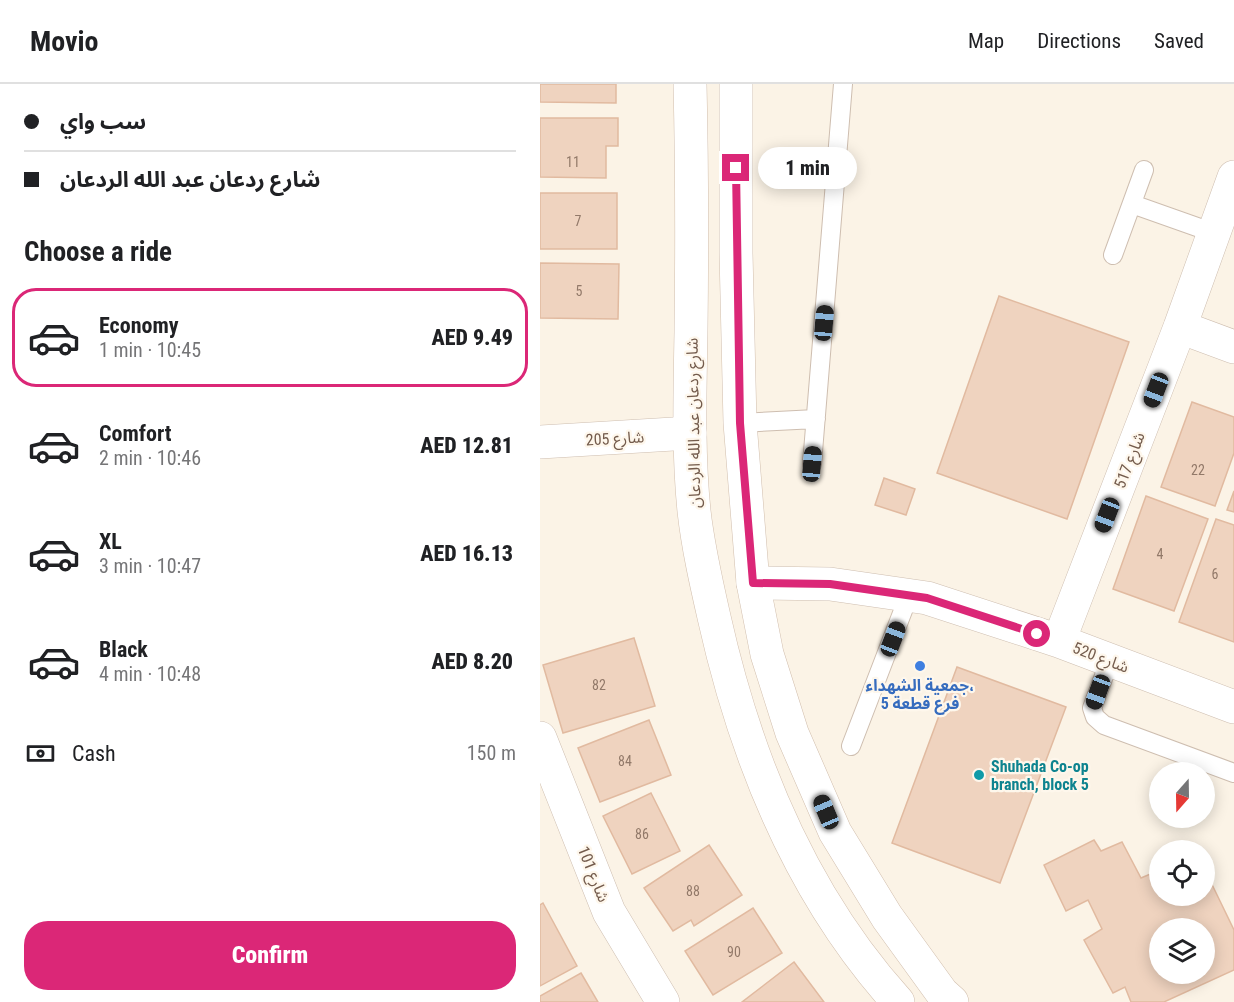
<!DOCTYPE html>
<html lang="en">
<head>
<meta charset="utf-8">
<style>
	body { margin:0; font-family:"Roboto Condensed","Noto Sans Arabic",sans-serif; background:#f6f6f6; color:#202124; height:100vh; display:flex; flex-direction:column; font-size:22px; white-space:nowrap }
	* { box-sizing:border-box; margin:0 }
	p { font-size:20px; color:#757577 }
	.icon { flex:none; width:33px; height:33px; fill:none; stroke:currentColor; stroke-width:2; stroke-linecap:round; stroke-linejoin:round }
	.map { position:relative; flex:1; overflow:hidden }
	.side { display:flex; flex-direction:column; background:#fff; width:540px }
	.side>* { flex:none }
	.banner { display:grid; align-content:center; height:132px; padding:0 24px; background:#fff }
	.needle { width:39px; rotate:200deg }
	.fabs { position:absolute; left:609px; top:678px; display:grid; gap:12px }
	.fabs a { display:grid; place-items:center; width:66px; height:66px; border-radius:50%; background:#fff; box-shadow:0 3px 15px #0003; font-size:30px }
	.end { position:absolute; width:27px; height:27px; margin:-14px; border:8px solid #db2777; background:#fff; box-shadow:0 0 0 3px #fff }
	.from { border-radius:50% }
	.bubble { position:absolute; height:42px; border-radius:21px; background:#fff; box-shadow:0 3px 15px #0003; font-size:20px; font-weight:800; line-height:42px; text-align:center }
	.car { position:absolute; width:18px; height:36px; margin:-18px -9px; border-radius:8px; box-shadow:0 0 4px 2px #0007; background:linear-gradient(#222 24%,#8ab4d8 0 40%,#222 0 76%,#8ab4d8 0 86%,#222 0) }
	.banner b { display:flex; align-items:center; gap:21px; height:57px; font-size:22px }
	.banner b+b { border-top:2px solid #e0e0e0 }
	.banner i { width:15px; height:15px; background:#202124 }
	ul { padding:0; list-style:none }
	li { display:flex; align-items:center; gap:18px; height:99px; margin:0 12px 9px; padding:0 12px; border:3px solid transparent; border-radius:24px }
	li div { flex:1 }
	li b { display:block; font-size:22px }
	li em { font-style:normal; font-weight:800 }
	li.on { border-color:#db2777 }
	li>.icon { width:54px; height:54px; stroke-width:1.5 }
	h2 { padding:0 24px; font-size:27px; line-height:72px }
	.pay { display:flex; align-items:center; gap:15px; height:66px; padding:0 24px; font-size:22px }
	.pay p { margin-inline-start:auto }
	.primary-button { display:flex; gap:12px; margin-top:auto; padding:12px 24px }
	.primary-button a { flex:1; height:69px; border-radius:24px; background:#db2777; color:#fff; font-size:24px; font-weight:800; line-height:69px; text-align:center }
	header { display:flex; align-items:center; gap:36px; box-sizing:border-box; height:84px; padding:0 30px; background:#fff; border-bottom:2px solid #e0e0e0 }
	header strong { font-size:28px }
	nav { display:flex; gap:33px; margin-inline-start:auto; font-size:21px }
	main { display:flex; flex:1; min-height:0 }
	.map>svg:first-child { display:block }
</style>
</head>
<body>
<header>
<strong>Movio</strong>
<nav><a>Map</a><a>Directions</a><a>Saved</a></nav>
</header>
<main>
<section class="side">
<div class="banner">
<b><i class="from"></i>سب واي</b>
<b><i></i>شارع ردعان عبد الله الردعان</b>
</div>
<h2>Choose a ride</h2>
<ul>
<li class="on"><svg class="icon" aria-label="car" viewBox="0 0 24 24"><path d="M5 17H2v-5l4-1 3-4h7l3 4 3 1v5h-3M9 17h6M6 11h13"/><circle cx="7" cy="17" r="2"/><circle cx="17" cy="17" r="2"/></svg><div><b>Economy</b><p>1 min · 10:45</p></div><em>AED 9.49</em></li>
<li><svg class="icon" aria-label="car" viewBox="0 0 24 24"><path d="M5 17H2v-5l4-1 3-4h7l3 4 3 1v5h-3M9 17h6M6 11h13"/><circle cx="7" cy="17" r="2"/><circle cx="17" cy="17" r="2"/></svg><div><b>Comfort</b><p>2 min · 10:46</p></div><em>AED 12.81</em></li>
<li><svg class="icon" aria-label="car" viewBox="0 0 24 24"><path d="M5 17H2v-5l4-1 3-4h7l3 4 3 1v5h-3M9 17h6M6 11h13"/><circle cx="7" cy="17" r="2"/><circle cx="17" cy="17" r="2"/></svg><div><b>XL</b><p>3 min · 10:47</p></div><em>AED 16.13</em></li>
<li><svg class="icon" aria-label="car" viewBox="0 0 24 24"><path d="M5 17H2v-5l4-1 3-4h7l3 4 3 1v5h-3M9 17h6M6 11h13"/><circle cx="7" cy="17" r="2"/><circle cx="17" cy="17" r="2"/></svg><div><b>Black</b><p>4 min · 10:48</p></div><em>AED 8.20</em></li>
</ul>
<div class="pay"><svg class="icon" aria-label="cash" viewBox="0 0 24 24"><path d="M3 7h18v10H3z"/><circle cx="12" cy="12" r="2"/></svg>Cash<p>150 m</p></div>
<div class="primary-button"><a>Confirm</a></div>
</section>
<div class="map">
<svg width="694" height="918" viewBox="0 0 694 918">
	<rect width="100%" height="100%" fill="#fbf3e6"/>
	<path fill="#efd3bf" stroke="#e1baa0" stroke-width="1.5" fill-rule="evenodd" d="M 0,0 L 76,0 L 76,19 L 0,18 Z
		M 0,34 L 78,34 L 78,62 L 66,62 L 66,94 L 0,93 Z
		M 0,109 L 77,109 L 77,165 L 0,165 Z
		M 0,179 L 79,180 L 78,235 L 0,234 Z
		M 459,212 L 589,258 L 527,435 L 397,389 Z
		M 652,318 L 694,333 L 694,369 L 675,422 L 621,403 Z
		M 344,394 L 375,405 L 366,431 L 335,421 Z
		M 694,407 L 694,428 L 687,426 Z
		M 606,412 L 668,435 L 634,527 L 573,505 Z
		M 676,435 L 694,441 L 694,558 L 639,538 Z
		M 94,554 L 115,622 L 23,649 L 3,581 Z
		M 417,583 L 526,623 L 460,799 L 352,759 Z
		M 109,636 L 131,691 L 60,718 L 38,664 Z
		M 111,709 L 140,767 L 92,790 L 63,732 Z
		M 554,756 L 561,767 L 582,758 L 601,794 L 620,786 L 620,812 L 664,812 L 664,784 L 694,846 L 694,886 L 624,918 L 591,918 L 585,903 L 573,909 L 544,856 L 562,845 L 548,816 L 526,827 L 504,781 ZM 620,844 L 664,844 L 664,890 L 620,890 Z
		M 169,761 L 202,811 L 154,842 L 151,836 L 133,847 L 104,804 Z
		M 3,819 L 37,882 L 0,902 L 0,821 Z
		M 213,824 L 242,869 L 173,911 L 145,867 Z
		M 254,878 L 284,918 L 202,918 Z
		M 41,889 L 58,918 L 0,918 L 0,912 Z"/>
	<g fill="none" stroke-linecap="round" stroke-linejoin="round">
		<defs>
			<path id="lane" d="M 592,120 L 674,149
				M 573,171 L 604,86
				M 200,339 L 276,335
				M 272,380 L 303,0
				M 570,576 L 552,624 L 555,633 L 564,641 L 694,689
				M 311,662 L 369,511"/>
			<path id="street" d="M 640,243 L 694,263
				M 0,358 L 150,349
				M 213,499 L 290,500 L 387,514 L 519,557 L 694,623
				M 519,557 L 640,243 L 694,93
				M 0,654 L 69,828 L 123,918"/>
			<path id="secondary" d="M 150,0 C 152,83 152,165 151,248 C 150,307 148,368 154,427 C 158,463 166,498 174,533 C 205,672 261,811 358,918
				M 196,0 L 196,169 L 200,339 L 213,499 L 227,570 L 252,649 L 295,748 L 347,833 L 402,909 L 412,918"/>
		</defs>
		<use href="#lane" stroke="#cebeb0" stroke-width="20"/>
		<use href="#street" stroke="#cebeb0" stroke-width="34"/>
		<use href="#secondary" stroke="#d1bead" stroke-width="34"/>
		<use href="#lane" stroke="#fff" stroke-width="18"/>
		<use href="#street" stroke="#fff" stroke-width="33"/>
		<use href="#secondary" stroke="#fff" stroke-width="33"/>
	</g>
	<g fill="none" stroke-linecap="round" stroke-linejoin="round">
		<path stroke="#db2777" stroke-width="8" d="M 196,84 L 200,339 L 213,499 L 290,500 L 387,514 L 497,550"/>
	</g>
	<circle fill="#3f7fe0" stroke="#fef7ec" stroke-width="2" cx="380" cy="582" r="6"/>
	<circle fill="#0f9aa8" stroke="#fef7ec" stroke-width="2" cx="439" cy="691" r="6"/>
	<g text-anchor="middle" stroke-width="4.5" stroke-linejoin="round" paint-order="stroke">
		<g font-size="14" fill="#927969">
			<text x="33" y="83">11</text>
			<text x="38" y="142">7</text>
			<text x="39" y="212">5</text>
			<text x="658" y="391">22</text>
			<text x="620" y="475">4</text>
			<text x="675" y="495">6</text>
			<text x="59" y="606">82</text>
			<text x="85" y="682">84</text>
			<text x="102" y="755">86</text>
			<text x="153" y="812">88</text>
			<text x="194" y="873">90</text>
		</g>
		<g font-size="16" fill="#735b4c" stroke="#fef7ec">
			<text transform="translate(153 339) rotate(-91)" y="6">شارع ردعان عبد الله الردعان</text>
			<text transform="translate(75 354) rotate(-3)" y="6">شارع 205</text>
			<text transform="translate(589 376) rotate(-69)" y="6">شارع 517</text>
			<text transform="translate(561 573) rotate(21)" y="6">شارع 520</text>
			<text transform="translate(54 790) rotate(68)" y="6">شارع 101</text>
		</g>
		<g font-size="16" font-weight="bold" fill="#366cbe" stroke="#fef7ec">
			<text x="380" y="607">جمعية الشهداء،<tspan x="380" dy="18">فرع قطعة 5</tspan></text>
		</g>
		<g font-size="16" font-weight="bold" fill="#0d838f" stroke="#fef7ec" text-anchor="start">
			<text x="451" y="688">Shuhada Co-op<tspan x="451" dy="18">branch, block 5</tspan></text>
		</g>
	</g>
</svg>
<div class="fabs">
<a><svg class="needle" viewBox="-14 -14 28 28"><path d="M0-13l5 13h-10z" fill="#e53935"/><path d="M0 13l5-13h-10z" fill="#757577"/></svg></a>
<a><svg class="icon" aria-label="locate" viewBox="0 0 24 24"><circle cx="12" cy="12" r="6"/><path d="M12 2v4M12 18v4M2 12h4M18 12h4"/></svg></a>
<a><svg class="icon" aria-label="layers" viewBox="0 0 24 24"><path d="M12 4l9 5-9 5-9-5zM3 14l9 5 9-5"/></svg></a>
</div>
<i class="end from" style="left:497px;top:550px"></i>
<i class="end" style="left:196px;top:84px"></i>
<div class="bubble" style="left:218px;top:63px;width:99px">1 min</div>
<i class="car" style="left:284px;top:239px;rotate:5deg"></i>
<i class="car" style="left:616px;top:306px;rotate:201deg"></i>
<i class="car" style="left:272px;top:380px;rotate:5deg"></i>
<i class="car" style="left:567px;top:431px;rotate:201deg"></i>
<i class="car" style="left:353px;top:555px;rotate:21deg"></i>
<i class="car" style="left:558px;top:608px;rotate:200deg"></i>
<i class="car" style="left:286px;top:728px;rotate:337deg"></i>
</div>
</main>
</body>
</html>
